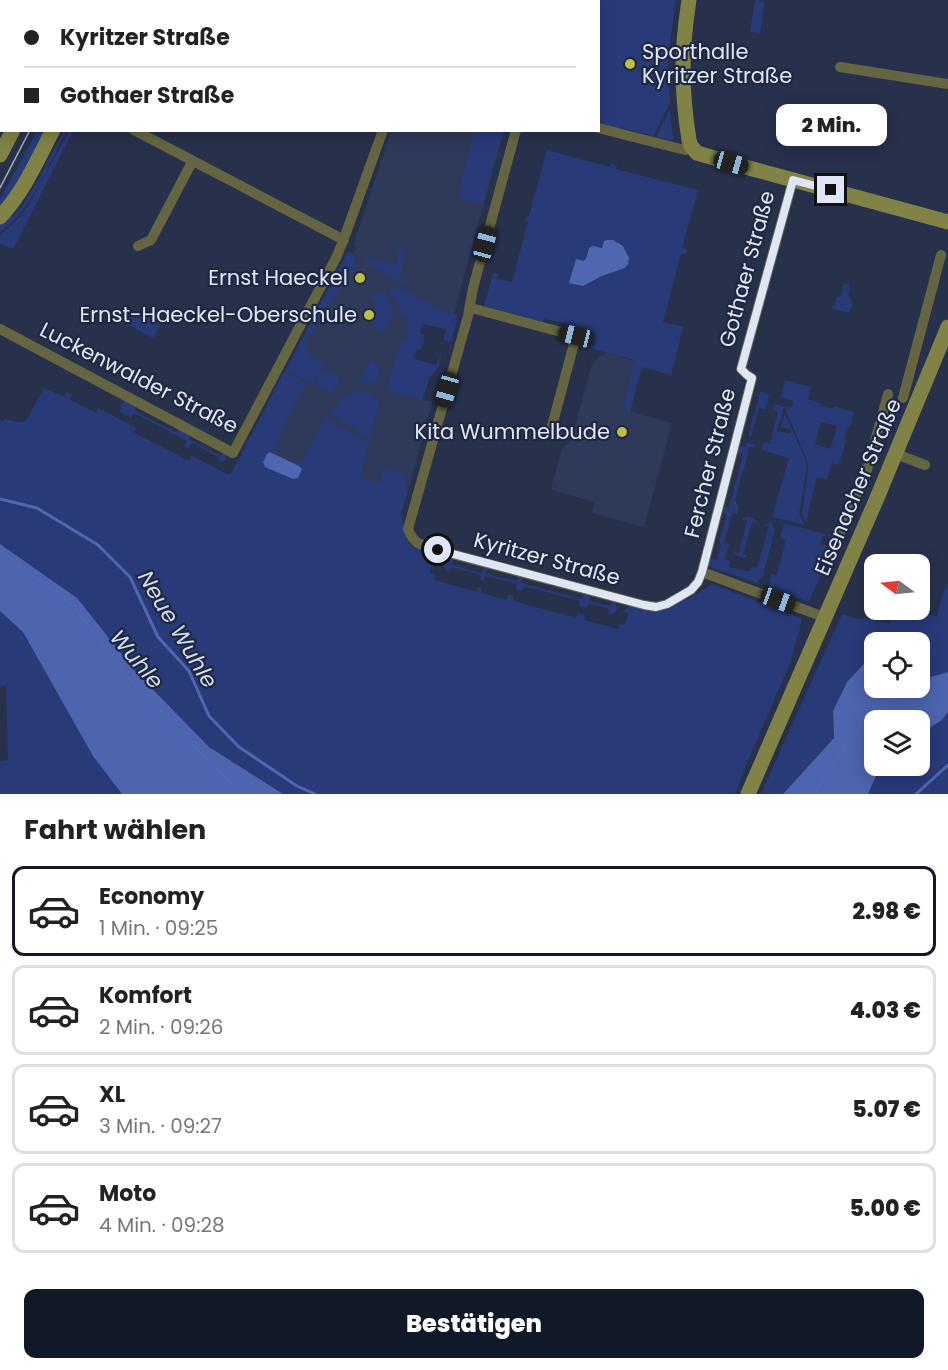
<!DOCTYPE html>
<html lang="de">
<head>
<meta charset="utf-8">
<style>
	body { margin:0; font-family:Poppins,sans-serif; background:#f6f6f6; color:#222; height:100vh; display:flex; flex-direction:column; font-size:22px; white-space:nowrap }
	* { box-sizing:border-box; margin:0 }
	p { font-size:20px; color:#767676 }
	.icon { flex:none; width:33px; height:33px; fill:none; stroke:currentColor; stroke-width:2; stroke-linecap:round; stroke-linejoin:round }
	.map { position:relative; height:794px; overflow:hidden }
	.side { display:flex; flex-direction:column; background:#fff; flex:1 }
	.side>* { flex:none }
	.top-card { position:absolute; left:0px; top:0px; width:600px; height:132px; box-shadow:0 3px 15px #0003; display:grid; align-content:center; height:132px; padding:0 24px; background:#fff }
	.needle { width:39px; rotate:285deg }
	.controls { position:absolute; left:864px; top:554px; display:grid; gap:12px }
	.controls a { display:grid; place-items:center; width:66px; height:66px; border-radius:12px; background:#fff; box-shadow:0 3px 15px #0003; font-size:30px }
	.end { position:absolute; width:27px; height:27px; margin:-14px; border:8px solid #dfe6f7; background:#111; box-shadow:0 0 0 3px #111 }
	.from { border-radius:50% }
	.bubble { position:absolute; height:42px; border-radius:12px; background:#fff; box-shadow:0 3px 15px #0003; font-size:20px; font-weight:800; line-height:42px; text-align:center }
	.car { position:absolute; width:18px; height:36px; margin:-18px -9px; border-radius:8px; box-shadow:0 0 4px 2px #0007; background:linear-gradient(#222 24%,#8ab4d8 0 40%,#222 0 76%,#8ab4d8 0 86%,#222 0) }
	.top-card b { display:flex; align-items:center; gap:21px; height:57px; font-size:22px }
	.top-card b+b { border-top:2px solid #e0e0e0 }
	.top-card i { width:15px; height:15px; background:#222 }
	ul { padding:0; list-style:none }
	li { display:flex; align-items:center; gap:18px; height:90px; margin:0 12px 9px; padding:0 12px; border:3px solid #e0e0e0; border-radius:12px }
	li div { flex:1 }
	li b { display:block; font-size:22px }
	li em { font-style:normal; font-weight:800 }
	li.selected { border-color:#111827 }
	li>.icon { width:54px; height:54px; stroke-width:1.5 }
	h2 { padding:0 24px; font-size:27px; line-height:72px }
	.cta { display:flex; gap:12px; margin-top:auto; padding:12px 24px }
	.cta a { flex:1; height:69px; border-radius:12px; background:#111827; color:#fff; font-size:24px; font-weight:800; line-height:69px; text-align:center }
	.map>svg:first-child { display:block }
</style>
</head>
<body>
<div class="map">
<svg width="948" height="794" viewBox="0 0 948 794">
	<rect width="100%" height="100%" fill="#28314c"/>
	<path fill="#2f3a5a" d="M 391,131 L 504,131 L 459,294 L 453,321 L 427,309 L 394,392 L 432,402 L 408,491 L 363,479 L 234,468 L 348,251 L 353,253 L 356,249 L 354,244 Z
		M 607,353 L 635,361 L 623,409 L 672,423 L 644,527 L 592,513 L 594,502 L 551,490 L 562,448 L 571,441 L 591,367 L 597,358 Z"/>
	<path fill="#293a79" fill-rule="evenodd" d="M 553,0 L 676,0 L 669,49 L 668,66 L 670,103 L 653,136 L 622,128 L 620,130 L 599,125 L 598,2 L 552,2 Z
		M 755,0 L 765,1 L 760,33 L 750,32 Z
		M 819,110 L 832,112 L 843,116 C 845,126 843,132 833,135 L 834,130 L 831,127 C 823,129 817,127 813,120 L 815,122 L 817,120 L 815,115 Z
		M 669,111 L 670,111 L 673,139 L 669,140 L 656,137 Z
		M 37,131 L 47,131 L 23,178 L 0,209 L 0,199 Z
		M 64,131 L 66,131 C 49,164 32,210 0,232 L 0,221 L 9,213 L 13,217 C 35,191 48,160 64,131 Z
		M 69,131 L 73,131 L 13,249 L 0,243 L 0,236 L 21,216 L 31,201 Z
		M 475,131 L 503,131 L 482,204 L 457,198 Z
		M 547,150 L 610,167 L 611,164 L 617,166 L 616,169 L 698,190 L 682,248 L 687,249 L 686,254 L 681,254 L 663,322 L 683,327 L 671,375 L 642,367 L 630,412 L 622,410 L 635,360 L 581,346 L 585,329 L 544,318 L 543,322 L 484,306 L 493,273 L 498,274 L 497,279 L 512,282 L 528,222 L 525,221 L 526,216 L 529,216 ZM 607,240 C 620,240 625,248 629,258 L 625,268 L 602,276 L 583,286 L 570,283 L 576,259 L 583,261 L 587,256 L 588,250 L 593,246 L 602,248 Z
		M 396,249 L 406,251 L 400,277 L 405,280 L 404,282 L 401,283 L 364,261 L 366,257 L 396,265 L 399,255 L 395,253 Z
		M 348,251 L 355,256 C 357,276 338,290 328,305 C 324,311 322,317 319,323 L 317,323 L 304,348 L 310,352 L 309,356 L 324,363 L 313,384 L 286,370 Z
		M 844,283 L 850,285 L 848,296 L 852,302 L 852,306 L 849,313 L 831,308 L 835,304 L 836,298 L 841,296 Z
		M 401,288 L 444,311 L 458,315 L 451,342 L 443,340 L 446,329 L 423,324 L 420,334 L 425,335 L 421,350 L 416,349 L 414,359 L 436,365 L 440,355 L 441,356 L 439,366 L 429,378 L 423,399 L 422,400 L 389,391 L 387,388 L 401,341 L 406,343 L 408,329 L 407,315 L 401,316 L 399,307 L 388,290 Z
		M 382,291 L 384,291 C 391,300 393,311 392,323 L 387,323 L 386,332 L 378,332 L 378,326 L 374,326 L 369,323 L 379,303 L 370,298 L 375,293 Z
		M 134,310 L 161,324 L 153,338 L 127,324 Z
		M 371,359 C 388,370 378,390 359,381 Z
		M 323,370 L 340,378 L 332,394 L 316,385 Z
		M 284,372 L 306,383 L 280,434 L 282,435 L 273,453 L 270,452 L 299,466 L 290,461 L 291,459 L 301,464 L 325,418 L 369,442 L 360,478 L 379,483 L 383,468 L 407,475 L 404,490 L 408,491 L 401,514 L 406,538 L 412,546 L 418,549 L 436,556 L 438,562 L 437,566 L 432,564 L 430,573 L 435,575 L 434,580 L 477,592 L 479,587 L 482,588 L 481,593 L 506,600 L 508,594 L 514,596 L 513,601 L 576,618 L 578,613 L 585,615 L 584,620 L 618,629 L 620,624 L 625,625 L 628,613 L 623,612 L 629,606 L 685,598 L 687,600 L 712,584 L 802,619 L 791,661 L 747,763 L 735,794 L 0,794 L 0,761 L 8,760 L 6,686 L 0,686 L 0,420 L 3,422 L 5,419 C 13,421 20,425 27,419 L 44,388 L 64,397 L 67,392 L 72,395 L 70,400 L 96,413 L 98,408 L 136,428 L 134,433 L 189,461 L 192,456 L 227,474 L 231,474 Z
		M 785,380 L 811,387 L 808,399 L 821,403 L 820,406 L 833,409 L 834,406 L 854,412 L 850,427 L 847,427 L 844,439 L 846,440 L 839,465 L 832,463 L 827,479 L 817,477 L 806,522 L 802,514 L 808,472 L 807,461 L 786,410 L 787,407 L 792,408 L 794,401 L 781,397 ZM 821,422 L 837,426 L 831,449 L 815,444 Z
		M 361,389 L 379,401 L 370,439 L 330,413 L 341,399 Z
		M 760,392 L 769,394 L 766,409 L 759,408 L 751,437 L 748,436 Z
		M 125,400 L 137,406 L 135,411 L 177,433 L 180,428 L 191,434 L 189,439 L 221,456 L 224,451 L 226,459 L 224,461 L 218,463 L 220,458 L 192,443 L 189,448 L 184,446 L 187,441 L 134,413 L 131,418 L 120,412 L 122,407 L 120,405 L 121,404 L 123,404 Z
		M 774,404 L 784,407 L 777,431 L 790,434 L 791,430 L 781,427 L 785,414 L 806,461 L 806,472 L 799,514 L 805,525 L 772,517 L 789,458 L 762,450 L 764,442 L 774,444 L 770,442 L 778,412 L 773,411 Z
		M 746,443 L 756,445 L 755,448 L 750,447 L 735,500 L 739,508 L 737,514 L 732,513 L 724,543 L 729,544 L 725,559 L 730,561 L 729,567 L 750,572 L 752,567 L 757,568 L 769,526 L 764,525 L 769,522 L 772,524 L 775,530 L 763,575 L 757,583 L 708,566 L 710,558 L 717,560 L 721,543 L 719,542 L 727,514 L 722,512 L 723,507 L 729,508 L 743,454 L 737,453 L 739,446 L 745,447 Z
		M 747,516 L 755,519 L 758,523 L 752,522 L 743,554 L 748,556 L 744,558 L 736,556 L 733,552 L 739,553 L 747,521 L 742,519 Z
		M 784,523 L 825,534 L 825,536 L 823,536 L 820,544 L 828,546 L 830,538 L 828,537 L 829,534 L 837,537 L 809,602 L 771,589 L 769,585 L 771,574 L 777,575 L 786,540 L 780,538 Z
		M 449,559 L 453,559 L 452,565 L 482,573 L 484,567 L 487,568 L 486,574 L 516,581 L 518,576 L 523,578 L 522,583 L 582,599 L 584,594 L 590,596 L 589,601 L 610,606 L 612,601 L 615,602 L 617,609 L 615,613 L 608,614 L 609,609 L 589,603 L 587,608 L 579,606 L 580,601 L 524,586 L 522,591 L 516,590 L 517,584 L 485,576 L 484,581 L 481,580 L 481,575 L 451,567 L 449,572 L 446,570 L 444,566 L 447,560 Z
		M 948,583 L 948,672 L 920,680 L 920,642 L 874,642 L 874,653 L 847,682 L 833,711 L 834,738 L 783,794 L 761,794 L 842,614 L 858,619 L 866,618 L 890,624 L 894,609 L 906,609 L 937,617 L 943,593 Z
		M 948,712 L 948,794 L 868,794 L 881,765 L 920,765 L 920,734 L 942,720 Z"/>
	<path fill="#4d64af" d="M 0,544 L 77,598 L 135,671 L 209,747 L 283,794 L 122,794 L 93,756 L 23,632 L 0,611 Z
		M 874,653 L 874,687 L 920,687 L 920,680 L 948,672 L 948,712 L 942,720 L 920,734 L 920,720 L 874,720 L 874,765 L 881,765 L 868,794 L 783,794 L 834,738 L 833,711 L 847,682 Z"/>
	<path fill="#4f66b1" d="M 607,240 L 613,240 L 623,246 L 629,258 L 628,264 L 625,268 L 602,276 L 583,286 L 569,283 L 576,259 L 584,261 L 587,256 L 589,248 L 593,246 L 602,248 L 604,241 Z
		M 270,452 L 299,466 L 302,469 L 298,478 L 293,479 L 265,467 L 263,462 L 267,454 Z"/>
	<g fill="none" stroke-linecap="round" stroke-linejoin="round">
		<path stroke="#4f66b1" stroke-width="3" d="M 0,499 L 37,508 L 98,545 L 130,577 L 158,637 L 189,671 L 209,716 L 239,747 L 297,786 L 315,794
			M 0,550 L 74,607 L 138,689 L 231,783 L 245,794
			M 920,685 L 948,676
			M 814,794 C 837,760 858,719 894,697 C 900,693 908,690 915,687
			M 916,794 L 948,765"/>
		<path stroke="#656641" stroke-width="10" d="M 264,0 L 267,2
			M 294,2 L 295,0
			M 541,2 L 541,0
			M 840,67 L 948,84
			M 0,106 L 2,107
			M 598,128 L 685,150 L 691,146
			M 134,130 L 344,240
			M 516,130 L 473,288 L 468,316 L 408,529 C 414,545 422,545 437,550 L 644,605 L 656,607 L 667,604 L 691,590 L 698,582 L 702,572 L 752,378 L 747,375 L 741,369 L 793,180
			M 138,246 L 151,240 L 192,162
			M 471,308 L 576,336 L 552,426
			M 0,329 L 233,453 L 337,256 L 346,233 L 383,130
			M 903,398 L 941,255
			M 896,454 L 925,465
			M 840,533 L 867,470 L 888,394
			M 702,572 L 824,617"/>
		<path stroke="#818346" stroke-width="15" d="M 689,0 C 681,51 681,89 689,140 L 691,146 L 697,153 L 749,168 L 948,222
			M 80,2 L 81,0
			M 120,2 L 121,0
			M 0,155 L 13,130
			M 0,217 C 24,192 37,160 53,130
			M 748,794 L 877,498 L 948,327"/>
		<path stroke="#a6aec2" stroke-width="1.5" d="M 98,2 L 98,0
			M 0,188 L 30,130"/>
	</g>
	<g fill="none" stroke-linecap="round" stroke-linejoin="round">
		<path stroke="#dfe6f7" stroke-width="8" d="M 438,550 L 644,605 L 656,607 L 667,604 L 691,590 L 698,582 L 702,572 L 752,378 L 747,375 L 741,369 L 793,180 L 831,190"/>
	</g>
	<g fill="#bdbf43" stroke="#1f2741" stroke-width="2">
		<circle cx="630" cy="64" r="6"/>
		<circle cx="360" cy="278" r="6"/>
		<circle cx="369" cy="315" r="6"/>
		<circle cx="622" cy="432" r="6"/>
	</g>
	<g text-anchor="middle" stroke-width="4.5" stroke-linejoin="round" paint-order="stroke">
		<g font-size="21" fill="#dfe6f7" stroke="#1f2741" text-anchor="end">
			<text x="642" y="59" text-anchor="start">Sporthalle<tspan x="642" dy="24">Kyritzer Straße</tspan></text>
			<text x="348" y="285">Ernst Haeckel</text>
			<text x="357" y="322">Ernst-Haeckel-Oberschule</text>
			<text x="610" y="439">Kita Wummelbude</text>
		</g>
		<g font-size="21" fill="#dfe6f7" stroke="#1f2741">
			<text transform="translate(747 269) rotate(-75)" y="7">Gothaer Straße</text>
			<text transform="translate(139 378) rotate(27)" y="7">Luckenwalder Straße</text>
			<text transform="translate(710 463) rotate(-76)" y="7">Fercher Straße</text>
			<text transform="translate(858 487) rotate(-67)" y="7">Eisenacher Straße</text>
			<text transform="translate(547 559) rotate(15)" y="7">Kyritzer Straße</text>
		</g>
		<g font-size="22" font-style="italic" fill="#d3dbf0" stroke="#1f2741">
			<text transform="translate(178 629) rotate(59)" y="8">Neue Wuhle</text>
			<text transform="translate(137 659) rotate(50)" y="8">Wuhle</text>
		</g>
	</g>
</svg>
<div class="controls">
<a><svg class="needle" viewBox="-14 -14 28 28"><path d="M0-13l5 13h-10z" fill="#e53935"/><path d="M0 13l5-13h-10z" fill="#767676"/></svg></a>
<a><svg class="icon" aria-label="locate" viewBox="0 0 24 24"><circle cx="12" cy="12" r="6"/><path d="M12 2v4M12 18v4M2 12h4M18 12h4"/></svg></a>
<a><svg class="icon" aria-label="layers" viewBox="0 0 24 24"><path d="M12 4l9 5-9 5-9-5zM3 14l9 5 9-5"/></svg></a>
</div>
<i class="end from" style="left:438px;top:550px"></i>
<i class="end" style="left:831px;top:190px"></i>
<div class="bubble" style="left:776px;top:104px;width:111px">2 Min.</div>
<i class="car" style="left:731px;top:163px;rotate:106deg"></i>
<i class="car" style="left:485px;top:244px;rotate:15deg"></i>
<i class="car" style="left:576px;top:336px;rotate:284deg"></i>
<i class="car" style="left:447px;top:390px;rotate:196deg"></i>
<i class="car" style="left:778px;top:600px;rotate:110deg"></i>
<div class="top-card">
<b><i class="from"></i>Kyritzer Straße</b>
<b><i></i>Gothaer Straße</b>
</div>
</div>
<section class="side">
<h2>Fahrt wählen</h2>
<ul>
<li class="selected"><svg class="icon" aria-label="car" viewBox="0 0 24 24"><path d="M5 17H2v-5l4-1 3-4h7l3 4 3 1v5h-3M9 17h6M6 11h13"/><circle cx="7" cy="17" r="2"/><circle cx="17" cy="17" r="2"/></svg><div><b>Economy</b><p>1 Min. · 09:25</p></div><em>2.98 €</em></li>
<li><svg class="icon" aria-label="car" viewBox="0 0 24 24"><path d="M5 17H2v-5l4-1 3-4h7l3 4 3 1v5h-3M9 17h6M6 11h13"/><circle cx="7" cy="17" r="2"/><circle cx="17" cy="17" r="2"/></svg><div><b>Komfort</b><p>2 Min. · 09:26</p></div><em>4.03 €</em></li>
<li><svg class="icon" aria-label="car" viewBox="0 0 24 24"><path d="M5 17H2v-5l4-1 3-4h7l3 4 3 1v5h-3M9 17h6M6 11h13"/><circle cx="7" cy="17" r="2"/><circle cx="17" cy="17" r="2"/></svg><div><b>XL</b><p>3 Min. · 09:27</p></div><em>5.07 €</em></li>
<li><svg class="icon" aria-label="car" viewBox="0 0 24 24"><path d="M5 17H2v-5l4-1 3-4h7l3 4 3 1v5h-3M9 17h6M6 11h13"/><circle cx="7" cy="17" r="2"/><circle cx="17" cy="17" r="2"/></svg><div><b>Moto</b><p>4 Min. · 09:28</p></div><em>5.00 €</em></li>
</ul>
<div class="cta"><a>Bestätigen</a></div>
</section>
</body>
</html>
